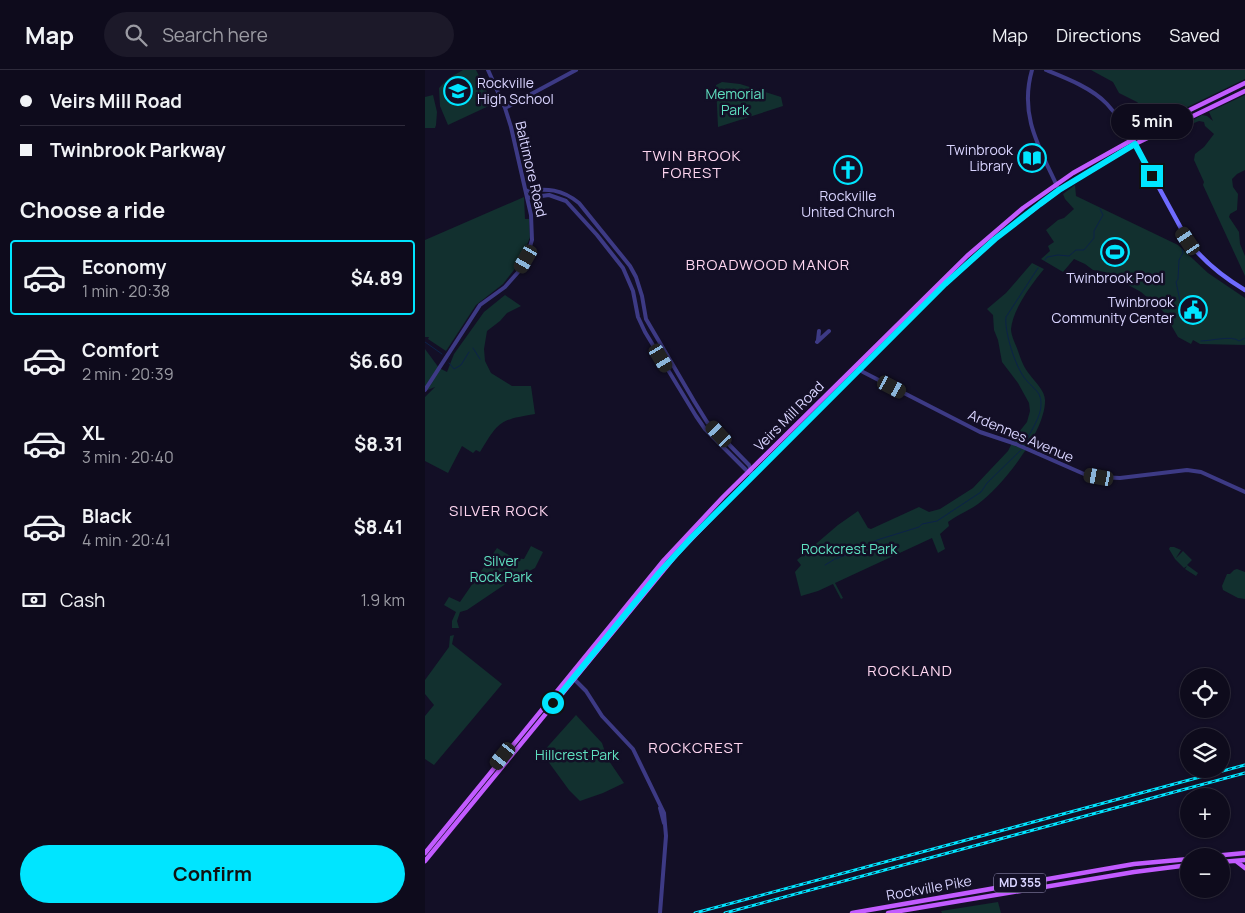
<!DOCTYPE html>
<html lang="en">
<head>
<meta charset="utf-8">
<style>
	body { margin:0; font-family:Manrope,sans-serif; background:#1c1929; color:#f1f3f6; height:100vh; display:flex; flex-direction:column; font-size:19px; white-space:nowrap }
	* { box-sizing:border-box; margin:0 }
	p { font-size:16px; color:#9b9ba3 }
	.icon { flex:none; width:28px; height:28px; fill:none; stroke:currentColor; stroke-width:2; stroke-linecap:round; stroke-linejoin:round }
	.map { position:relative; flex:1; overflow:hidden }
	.drawer { display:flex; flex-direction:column; background:#0e0b1c; width:425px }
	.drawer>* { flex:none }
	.hud { display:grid; align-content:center; height:110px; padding:0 20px; background:#0e0b1c }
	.fabs { position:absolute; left:755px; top:598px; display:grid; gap:10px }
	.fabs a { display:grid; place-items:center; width:50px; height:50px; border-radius:50%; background:#0e0b1c; box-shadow:0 1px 4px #0004,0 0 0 1px #2e2b3b; font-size:25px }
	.end { position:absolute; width:22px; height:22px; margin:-11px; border:6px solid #00e5ff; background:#111; box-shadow:0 0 0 2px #111 }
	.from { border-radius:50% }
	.bubble { position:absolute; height:35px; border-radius:18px; background:#0e0b1c; box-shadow:0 1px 4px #0004,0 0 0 1px #2e2b3b; font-size:16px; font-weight:700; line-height:35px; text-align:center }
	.car { position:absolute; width:15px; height:30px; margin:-15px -8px; border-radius:6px; box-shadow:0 0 4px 1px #0007; background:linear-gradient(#222 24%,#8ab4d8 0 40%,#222 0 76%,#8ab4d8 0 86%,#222 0) }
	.hud b { display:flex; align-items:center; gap:18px; height:48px; font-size:19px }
	.hud b+b { border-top:1px solid #2e2b3b }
	.hud i { width:12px; height:12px; background:#f1f3f6 }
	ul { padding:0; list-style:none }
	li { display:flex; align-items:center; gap:15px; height:75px; margin:0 10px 8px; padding:0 10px; border:2px solid transparent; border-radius:5px }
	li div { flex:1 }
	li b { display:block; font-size:19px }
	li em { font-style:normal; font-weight:700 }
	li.active { border-color:#00e5ff }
	li>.icon { width:45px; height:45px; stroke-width:1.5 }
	h2 { padding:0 20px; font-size:22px; line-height:60px }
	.pay { display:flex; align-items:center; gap:12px; height:55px; padding:0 20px; font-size:19px }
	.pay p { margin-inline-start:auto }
	.button { display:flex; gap:10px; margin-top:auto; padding:10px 20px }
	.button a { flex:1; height:58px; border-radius:30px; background:#00e5ff; color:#111; font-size:20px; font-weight:700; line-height:58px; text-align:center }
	header { display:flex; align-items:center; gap:30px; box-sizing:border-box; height:70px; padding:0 25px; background:#0e0b1c; border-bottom:1px solid #2e2b3b }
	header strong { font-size:24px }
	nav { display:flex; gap:28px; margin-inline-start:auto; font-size:18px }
	.search { width:350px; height:45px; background:#1c1929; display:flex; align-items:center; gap:12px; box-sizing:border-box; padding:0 18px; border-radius:28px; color:#9b9ba3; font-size:19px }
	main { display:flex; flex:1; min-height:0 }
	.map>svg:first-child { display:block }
</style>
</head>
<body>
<header>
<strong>Map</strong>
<div class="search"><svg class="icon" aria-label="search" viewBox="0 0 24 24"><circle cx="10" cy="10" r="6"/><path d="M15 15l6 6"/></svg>Search here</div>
<nav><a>Map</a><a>Directions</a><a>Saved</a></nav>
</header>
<main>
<section class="drawer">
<div class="hud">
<b><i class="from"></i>Veirs Mill Road</b>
<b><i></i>Twinbrook Parkway</b>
</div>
<h2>Choose a ride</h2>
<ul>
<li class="active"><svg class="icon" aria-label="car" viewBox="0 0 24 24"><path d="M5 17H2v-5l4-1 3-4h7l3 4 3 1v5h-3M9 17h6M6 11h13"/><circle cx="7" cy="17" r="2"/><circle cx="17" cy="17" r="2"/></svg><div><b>Economy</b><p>1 min · 20:38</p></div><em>$4.89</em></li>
<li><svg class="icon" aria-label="car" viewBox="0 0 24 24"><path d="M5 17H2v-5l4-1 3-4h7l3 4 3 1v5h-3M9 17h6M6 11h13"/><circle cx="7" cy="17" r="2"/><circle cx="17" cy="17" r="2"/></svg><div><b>Comfort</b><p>2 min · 20:39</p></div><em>$6.60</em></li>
<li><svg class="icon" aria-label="car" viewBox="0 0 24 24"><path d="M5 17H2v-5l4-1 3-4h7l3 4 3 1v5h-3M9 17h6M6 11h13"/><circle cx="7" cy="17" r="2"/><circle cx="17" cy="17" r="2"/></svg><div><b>XL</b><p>3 min · 20:40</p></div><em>$8.31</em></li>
<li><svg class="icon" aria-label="car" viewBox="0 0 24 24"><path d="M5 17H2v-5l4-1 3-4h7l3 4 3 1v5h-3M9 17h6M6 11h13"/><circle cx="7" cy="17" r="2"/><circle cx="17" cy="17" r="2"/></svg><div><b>Black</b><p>4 min · 20:41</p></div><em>$8.41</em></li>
</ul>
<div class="pay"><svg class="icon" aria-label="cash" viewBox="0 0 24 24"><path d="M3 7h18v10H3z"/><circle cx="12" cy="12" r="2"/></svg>Cash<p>1.9 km</p></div>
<div class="button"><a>Confirm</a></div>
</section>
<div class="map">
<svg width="820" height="843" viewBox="0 0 820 843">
	<rect width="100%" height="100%" fill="#130f26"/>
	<path fill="#12302f" d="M 38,0 L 51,0 L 68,34 L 23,55 L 15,36 L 14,18 L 24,8 Z
		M 666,0 L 820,0 L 820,9 L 744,46 L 738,47 L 724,43 L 712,32 L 694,23 L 688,12 Z
		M 297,12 L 315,14 L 356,27 L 358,36 L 293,57 L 291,15 Z
		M 8,25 L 12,42 L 11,55 L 10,58 L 0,58 L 0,27 Z
		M 820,25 L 820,100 L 812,104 L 807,109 L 808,117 L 813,124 L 812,140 L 805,144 L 804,147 L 814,162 L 815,174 L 820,186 L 820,206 L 778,115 L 779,112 L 769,90 L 770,84 L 779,77 L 789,64 L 780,56 L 779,52 L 774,51 L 744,63 L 777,45 L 782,46 L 788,51 L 784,42 Z
		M 650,115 L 651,126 L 753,175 L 783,203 L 820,228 L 820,275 L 775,274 L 768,270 L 766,274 L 753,267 L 738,241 L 716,222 L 680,202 L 668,200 L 660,194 L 649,189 L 638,202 L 616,189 L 625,181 L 623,176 L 629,172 L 621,160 L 633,150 L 639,148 L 649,139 L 640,129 L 638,124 Z
		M 99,127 L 100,149 L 104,149 L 105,167 L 96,191 L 78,214 L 51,235 L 21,281 L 3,269 L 4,267 L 0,267 L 0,170 Z
		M 607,193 L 619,199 C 606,215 588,239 586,259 C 586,266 591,275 593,281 C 596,290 599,298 605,305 C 610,312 620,321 620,330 C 621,361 577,417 553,434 C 543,441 532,445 523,452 L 524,456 L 515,464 L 520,479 L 513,483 L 507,468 L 410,513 L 418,528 L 416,529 L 408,514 L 393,521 L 376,526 L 370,502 L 376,495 L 372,490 L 413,455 L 433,441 L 443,458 L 446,459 L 494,437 L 504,442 L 515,439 L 548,418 L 583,381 L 590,367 L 602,352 L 605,341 L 604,333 L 593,313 L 577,292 L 573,270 L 569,260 L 568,245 L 562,239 L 581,223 Z
		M 80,225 L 96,236 L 82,243 L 75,251 L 62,261 L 59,279 L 60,291 L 66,303 L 87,316 L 106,316 L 110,344 C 74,350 74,351 55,382 L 51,380 L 48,383 L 37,376 L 23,403 L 0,391 L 0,327 L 10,317 L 0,321 L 0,279 L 14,298 L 22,302 L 29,284 L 59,242 Z
		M 106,476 L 118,482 L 110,498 L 82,513 L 42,540 L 35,542 L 32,551 L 34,558 L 27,558 L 27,551 L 31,542 L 19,535 L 24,527 L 35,532 L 72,478 L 89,488 L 99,489 Z
		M 745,477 L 749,477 L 756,480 L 751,488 L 758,481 L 767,490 L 762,495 L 773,503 L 771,506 L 760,499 L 762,496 L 759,498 L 750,489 L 744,479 Z
		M 812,499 L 820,502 L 820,529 L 813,528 L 798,520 L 797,516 L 802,504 L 805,504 L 809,500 Z
		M 29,565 L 27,574 L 77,614 L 9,695 L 0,689 L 0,646 L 9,635 L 0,624 L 0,610 L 24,577 L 25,566 Z
		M 151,645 L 177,673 L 182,688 L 199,713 L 178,723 L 155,731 L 144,720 L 117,683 Z
		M 573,832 L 576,843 L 517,843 L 516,841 Z"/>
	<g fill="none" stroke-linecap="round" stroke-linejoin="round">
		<path stroke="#0c2248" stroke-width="1" d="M 757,179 L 758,183 L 754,190 L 753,209 L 751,212 C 754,225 755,234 760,249
			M 620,190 L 622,187 L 633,185 L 644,186 L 651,180 L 659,180 L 669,168 L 669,161 L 678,145 L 675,139
			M 776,271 C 786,271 807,265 814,271 L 820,268
			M 0,272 L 17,284
			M 48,278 L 55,289
			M 24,293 L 29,299 L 36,295 L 44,282
			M 600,373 C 605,362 617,346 616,333 C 616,322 609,319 602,311 C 591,300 579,261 581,247 L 613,198
			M 400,495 L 410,489 L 429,482 L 452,470 L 494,457 L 497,454 L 512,451 L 556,422 L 562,413 L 596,380"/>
		<path stroke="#3d3a85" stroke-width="4" d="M 607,0 C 594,45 614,77 632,116
			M 621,0 C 641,8 667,18 682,34 C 692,45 700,57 707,69
			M 80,38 L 151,0
			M 101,121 C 122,118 137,119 154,133 L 205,196 L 211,207 L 217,226 L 221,249 L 269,331 L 282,352 L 324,395 L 328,405
			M 102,128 L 124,125 L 141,131 L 172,165 L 198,198 L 208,221 L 213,247 L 220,262 L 271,346 L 280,359 L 324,403
			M 393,270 L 394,261
			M 392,272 L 404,261
			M 431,296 L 438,302 L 555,362 L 591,374 L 659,404 L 674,407 L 695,408 L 762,400 L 776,402 L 820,422
			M 0,320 L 55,235 L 80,217 L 95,200 L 101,189 L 107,170 L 106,145 L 86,57 L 80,38 L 63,0
			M 148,608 L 161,621 L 177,646 L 208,679 L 239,743 L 241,766 L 235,843
			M 235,738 L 239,753"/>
		<path stroke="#6f6bff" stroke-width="4.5" d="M 709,72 L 763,171 C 779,192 798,207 820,220"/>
		<path stroke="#c25bff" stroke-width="4.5" d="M 0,783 L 239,490 L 298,427 L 542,186 L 598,138 L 648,103 L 732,56 L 820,13
			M 788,786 L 820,783
			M 0,791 L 251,485 L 328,405 L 520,214 L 570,169 L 634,120 L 710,74 L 820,21
			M 811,791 L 820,798
			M 796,792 L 820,790
			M 427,843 L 709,794 L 764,789
			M 463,843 L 709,802 L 764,795"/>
		<defs>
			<path id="rail" d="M 270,843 L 820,695
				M 300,843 L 820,703"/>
		</defs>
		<use href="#rail" stroke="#00e5ff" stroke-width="3"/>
		<use href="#rail" stroke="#130f26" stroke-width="1" stroke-dasharray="4" stroke-linecap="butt"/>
	</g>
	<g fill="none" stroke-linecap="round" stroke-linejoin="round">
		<path stroke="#00e5ff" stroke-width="6" d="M 128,633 L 234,503 L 266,468 L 520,214 L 570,169 L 615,134 L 634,120 L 710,74 L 727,106"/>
	</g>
	<defs>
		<symbol id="school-ring" viewBox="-11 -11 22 22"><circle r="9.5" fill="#130f26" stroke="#00e5ff" stroke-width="1.5"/><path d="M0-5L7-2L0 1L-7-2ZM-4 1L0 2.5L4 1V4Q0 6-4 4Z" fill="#00e5ff"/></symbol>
		<symbol id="library-ring" viewBox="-11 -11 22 22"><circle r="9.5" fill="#130f26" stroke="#00e5ff" stroke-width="1.5"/><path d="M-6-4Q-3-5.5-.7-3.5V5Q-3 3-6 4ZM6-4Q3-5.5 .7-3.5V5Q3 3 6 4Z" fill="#00e5ff"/></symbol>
		<symbol id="church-ring" viewBox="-11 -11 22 22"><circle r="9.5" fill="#130f26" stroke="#00e5ff" stroke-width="1.5"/><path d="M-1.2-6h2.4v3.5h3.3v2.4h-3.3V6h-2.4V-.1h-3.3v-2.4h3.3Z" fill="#00e5ff"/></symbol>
		<symbol id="stadium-ring" viewBox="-11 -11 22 22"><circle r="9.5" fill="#130f26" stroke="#00e5ff" stroke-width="1.5"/><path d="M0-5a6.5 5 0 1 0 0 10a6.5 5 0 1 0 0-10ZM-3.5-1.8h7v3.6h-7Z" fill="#00e5ff"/></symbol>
		<symbol id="civic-ring" viewBox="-11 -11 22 22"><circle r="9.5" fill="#130f26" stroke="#00e5ff" stroke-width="1.5"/><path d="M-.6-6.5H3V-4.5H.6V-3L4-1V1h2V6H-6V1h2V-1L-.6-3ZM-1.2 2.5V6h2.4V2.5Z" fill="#00e5ff"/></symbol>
	</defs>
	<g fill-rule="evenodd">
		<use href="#school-ring" x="17" y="5" width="32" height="32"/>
		<use href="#library-ring" x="591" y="72" width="32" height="32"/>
		<use href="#church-ring" x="407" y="84" width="32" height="32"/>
		<use href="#stadium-ring" x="674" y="166" width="32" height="32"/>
		<use href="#civic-ring" x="752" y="224" width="32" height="32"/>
	</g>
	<g text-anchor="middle" stroke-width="5" stroke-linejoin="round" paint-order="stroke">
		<rect fill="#130f26" stroke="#9e99be" stroke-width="1" x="569" y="803.5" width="52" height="19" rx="4"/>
		<g font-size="12" font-weight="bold" fill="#d9d4ff">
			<text x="595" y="817">MD 355</text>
		</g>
		<g font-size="14" fill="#d9d4ff" stroke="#130f26" text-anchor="end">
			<text x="52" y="18" text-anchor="start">Rockville<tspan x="52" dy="16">High School</tspan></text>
			<text x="588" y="85">Twinbrook<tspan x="588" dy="16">Library</tspan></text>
			<text x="423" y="131" text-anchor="middle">Rockville<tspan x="423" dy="16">United Church</tspan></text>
			<text x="690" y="213" text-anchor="middle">Twinbrook Pool</text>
			<text x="749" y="237">Twinbrook<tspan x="749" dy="16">Community Center</tspan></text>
		</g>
		<g font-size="14" fill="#5fe0c0" stroke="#130f26">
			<text x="310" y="29">Memorial<tspan x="310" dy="16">Park</tspan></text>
			<text x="424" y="484">Rockcrest Park</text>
			<text x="76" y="496">Silver<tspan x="76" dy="16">Rock Park</tspan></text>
			<text x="152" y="690">Hillcrest Park</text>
		</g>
		<g font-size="14" fill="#d9d4ff" stroke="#130f26">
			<text transform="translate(106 99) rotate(77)" y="5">Baltimore Road</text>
			<text transform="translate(364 346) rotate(-45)" y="5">Veirs Mill Road</text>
			<text transform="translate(596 366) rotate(23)" y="5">Ardennes Avenue</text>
			<text transform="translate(504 818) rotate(-10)" y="5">Rockville Pike</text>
		</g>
		<g font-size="15" letter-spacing="1" fill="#ffd6f0" stroke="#130f26">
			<text x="267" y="91">TWIN BROOK<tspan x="267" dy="17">FOREST</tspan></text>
			<text x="343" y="200">BROADWOOD MANOR</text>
			<text x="74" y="446">SILVER ROCK</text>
			<text x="485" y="606">ROCKLAND</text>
			<text x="271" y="683">ROCKCREST</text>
		</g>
	</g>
</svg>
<div class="fabs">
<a><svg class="icon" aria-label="locate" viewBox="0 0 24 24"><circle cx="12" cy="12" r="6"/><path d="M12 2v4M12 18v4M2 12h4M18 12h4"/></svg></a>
<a><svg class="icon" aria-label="layers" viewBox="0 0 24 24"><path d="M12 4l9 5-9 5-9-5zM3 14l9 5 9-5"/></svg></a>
<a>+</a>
<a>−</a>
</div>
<i class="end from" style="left:128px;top:633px"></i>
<i class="end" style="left:727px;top:106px"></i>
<div class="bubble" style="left:686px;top:34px;width:82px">5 min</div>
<i class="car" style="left:763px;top:171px;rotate:326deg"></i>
<i class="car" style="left:101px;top:189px;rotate:210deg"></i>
<i class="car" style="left:236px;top:288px;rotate:149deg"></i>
<i class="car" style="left:467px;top:317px;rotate:118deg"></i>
<i class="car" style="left:294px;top:364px;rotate:317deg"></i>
<i class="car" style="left:674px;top:407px;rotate:280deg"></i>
<i class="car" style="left:78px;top:686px;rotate:219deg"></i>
</div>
</main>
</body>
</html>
